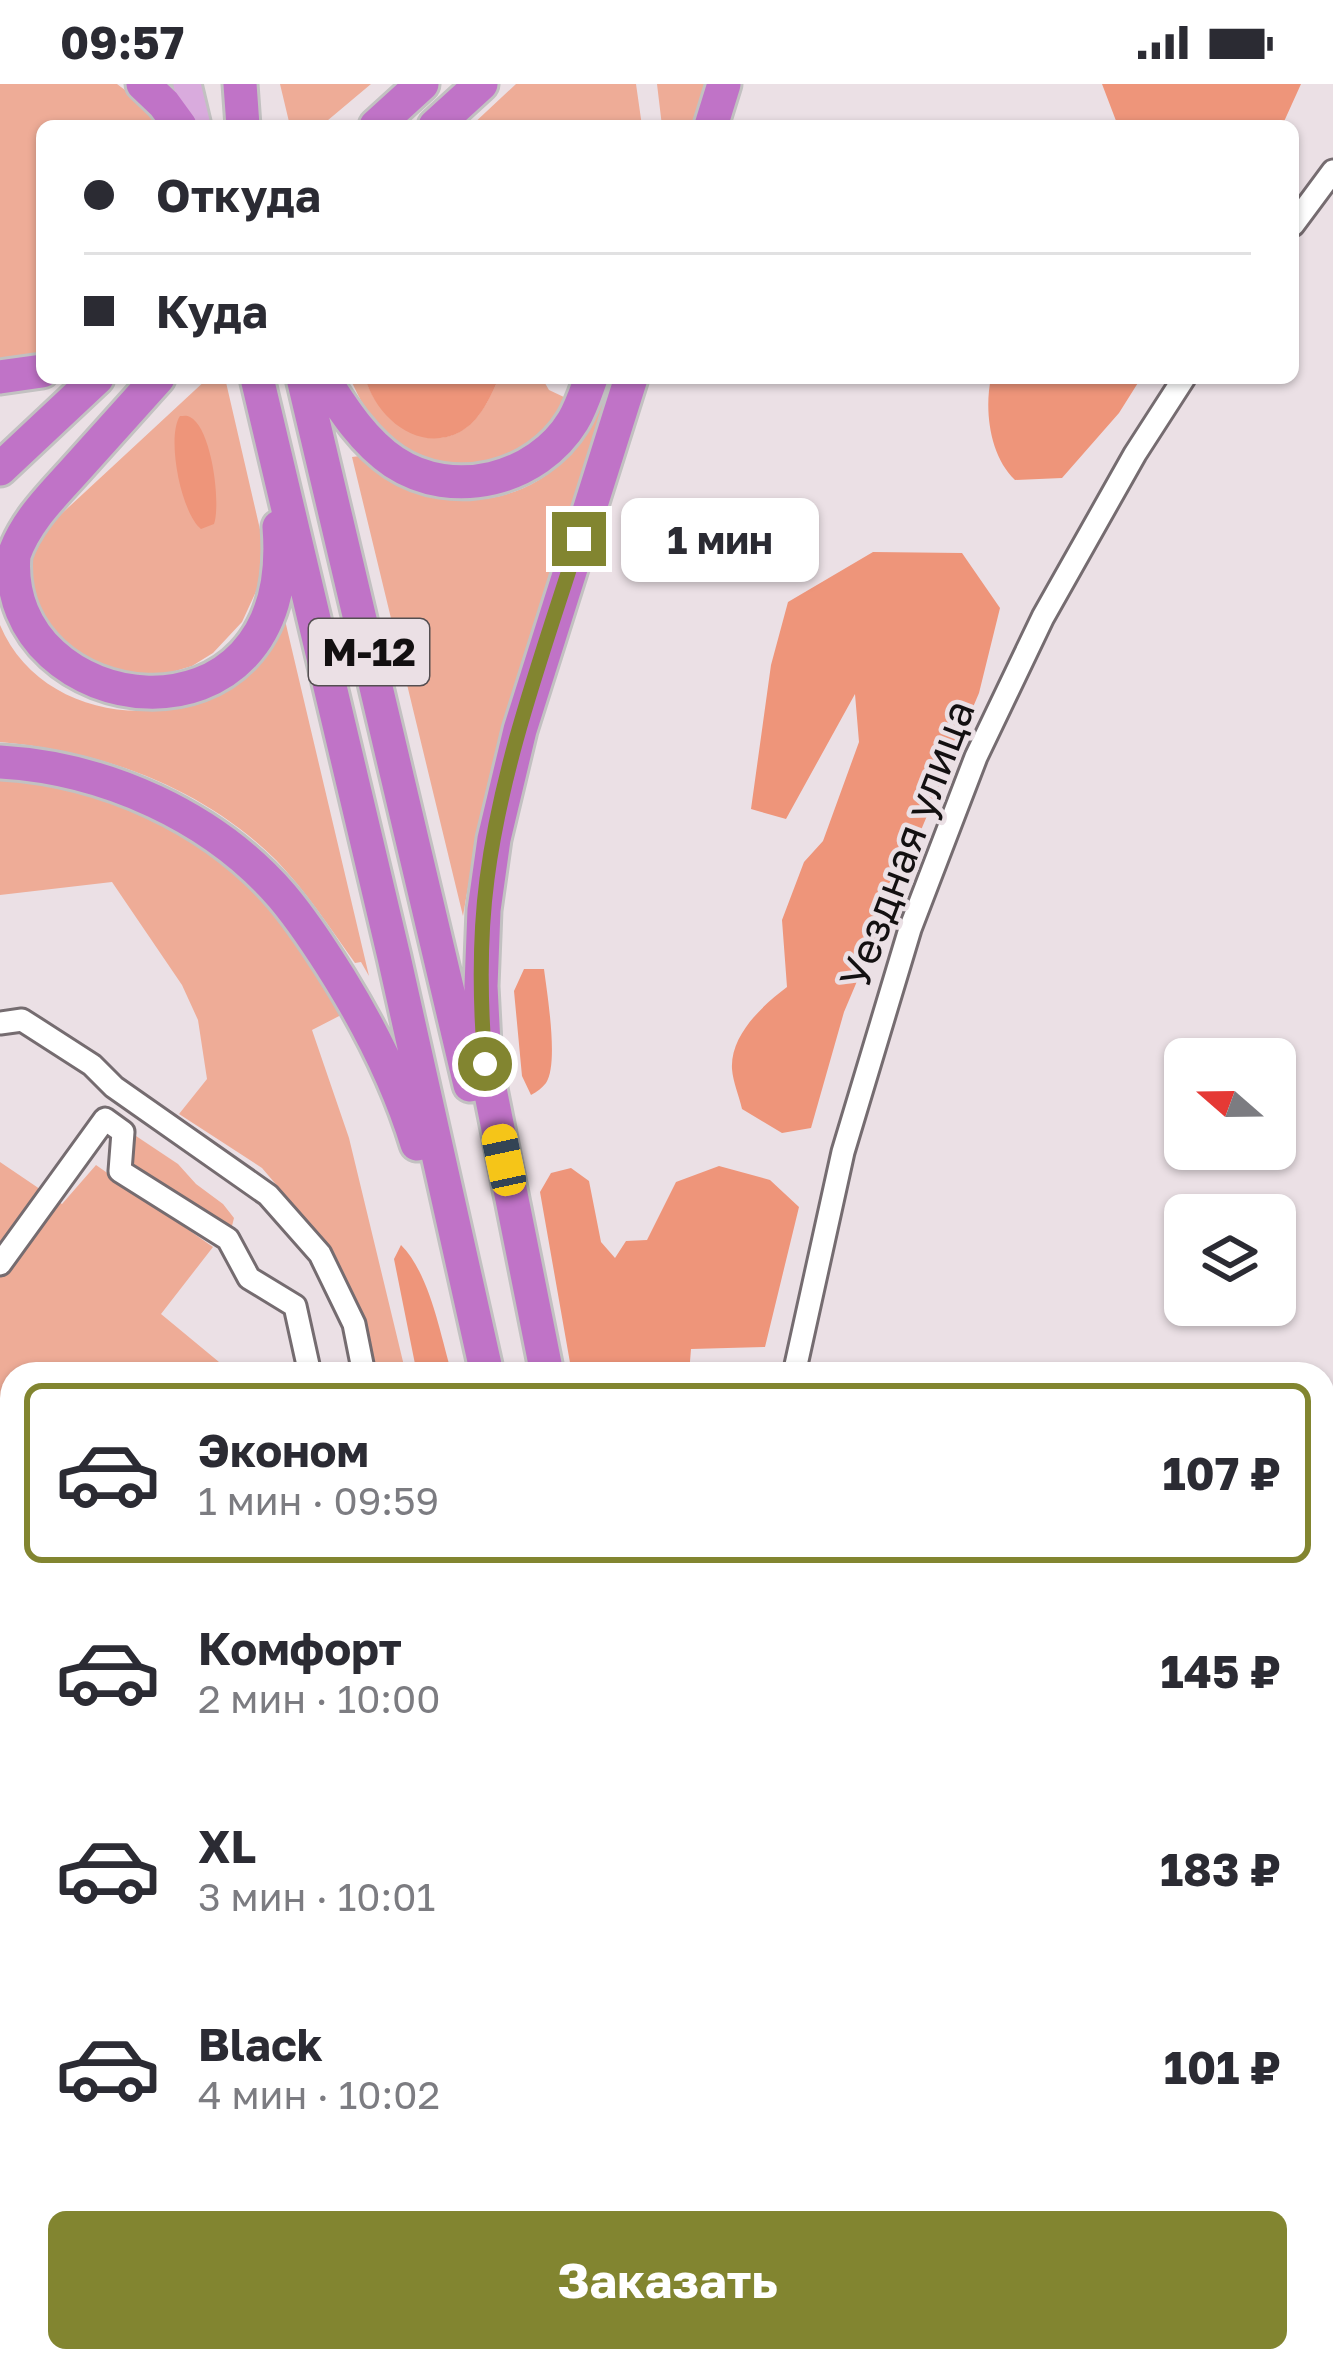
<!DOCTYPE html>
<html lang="ru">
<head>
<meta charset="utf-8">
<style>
	body { margin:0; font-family:"Golos Text",sans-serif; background:#f2f2f3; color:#2b2b33; height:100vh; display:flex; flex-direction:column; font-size:45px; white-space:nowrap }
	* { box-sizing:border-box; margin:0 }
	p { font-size:39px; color:#7c7c81 }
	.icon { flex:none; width:66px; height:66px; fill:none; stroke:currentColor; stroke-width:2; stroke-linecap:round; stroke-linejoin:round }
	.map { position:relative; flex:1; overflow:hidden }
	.drawer { position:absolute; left:0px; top:1278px; width:1335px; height:1011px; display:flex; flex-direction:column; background:#fff; border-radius:36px 36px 0 0; box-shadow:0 3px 9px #0004 }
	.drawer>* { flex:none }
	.banner { position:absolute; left:36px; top:36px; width:1263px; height:264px; border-radius:18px; box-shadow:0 3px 9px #0004; display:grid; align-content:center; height:264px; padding:0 48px; background:#fff }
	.needle { width:78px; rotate:290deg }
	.controls { position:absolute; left:1164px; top:954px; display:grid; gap:24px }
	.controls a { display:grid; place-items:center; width:132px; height:132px; border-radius:18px; background:#fff; box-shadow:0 3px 9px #0004; font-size:60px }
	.end { position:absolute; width:54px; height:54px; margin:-27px; border:15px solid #828530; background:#fff; box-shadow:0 0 0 6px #fff }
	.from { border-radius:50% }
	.bubble { position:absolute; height:84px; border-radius:18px; background:#fff; box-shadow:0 3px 9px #0004; font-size:39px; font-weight:700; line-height:84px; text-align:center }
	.car { position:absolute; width:36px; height:72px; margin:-36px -18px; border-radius:15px; box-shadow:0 0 9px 3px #0007; background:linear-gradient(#f5c518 24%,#345 0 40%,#f5c518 0 76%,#345 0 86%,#f5c518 0) }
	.banner b { display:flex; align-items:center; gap:42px; height:114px; font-size:45px }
	.banner b+b { border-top:3px solid #e1e1e2 }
	.banner i { width:30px; height:30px; background:#2b2b33 }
	ul { padding:21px 0 0; list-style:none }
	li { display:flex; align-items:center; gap:36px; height:180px; margin:0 24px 18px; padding:0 24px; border:6px solid transparent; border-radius:18px }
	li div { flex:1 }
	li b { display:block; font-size:45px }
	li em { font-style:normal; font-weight:700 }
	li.current { border-color:#828530 }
	li>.icon { width:108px; height:108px; stroke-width:1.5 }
	.button { display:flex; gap:24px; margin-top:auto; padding:24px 48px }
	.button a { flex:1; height:138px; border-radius:18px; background:#828530; color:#fff; font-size:48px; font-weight:700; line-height:138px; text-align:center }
	.status { display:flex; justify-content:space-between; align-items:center; height:84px; padding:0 60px; background:#fff; direction:ltr }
	.status svg { height:33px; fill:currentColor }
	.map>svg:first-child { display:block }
</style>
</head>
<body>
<div class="status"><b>09:57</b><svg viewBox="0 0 49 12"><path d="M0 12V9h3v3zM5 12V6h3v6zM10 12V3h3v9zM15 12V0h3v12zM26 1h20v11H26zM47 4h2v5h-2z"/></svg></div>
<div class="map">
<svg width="1333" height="2288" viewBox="0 0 1333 2288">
	<rect width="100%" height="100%" fill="#ebe0e5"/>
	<path fill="#eeac97" d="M 0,0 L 117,0 L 137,15 L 158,42 L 42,42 L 42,272 L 0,278 Z
		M 280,0 L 371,0 L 321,42 L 290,42 Z
		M 516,0 L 636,0 L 642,42 L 471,42 Z
		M 657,0 L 709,0 L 696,42 L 662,42 Z
		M 208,294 L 225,294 L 262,454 L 259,501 L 242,538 L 213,569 L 192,582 L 159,592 L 101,589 L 42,548 C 30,497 17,477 57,434 Z
		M 350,294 L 365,294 C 377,334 427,375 468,342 C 483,330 491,311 499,294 L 542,294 L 549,306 L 566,314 C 558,327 550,341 539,352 C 497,393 426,390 385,350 C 369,334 359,314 350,294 Z
		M 610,294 L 615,294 C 558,472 494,648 463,832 L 352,373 L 360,372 C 415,426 508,433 564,376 C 587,352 599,325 610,294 Z
		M 284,532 L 369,892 L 361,878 L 355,879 C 330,844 306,807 276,776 C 202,703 102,667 0,658 L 0,541 C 37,630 157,651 233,598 C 257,581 271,558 284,532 Z
		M 0,693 L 61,699 L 141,726 L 212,766 L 274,824 L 345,929 L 312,946 L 349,1054 L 406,1290 L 374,1290 L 361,1232 L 320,1152 L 262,1084 L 179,1030 L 207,995 L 198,936 L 182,901 L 112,798 L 0,811 Z
		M 130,1048 L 178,1080 L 196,1100 L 223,1120 L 234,1134 L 232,1142 L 226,1142 L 131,1088 Z
		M 0,1078 L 62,1120 L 96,1081 L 213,1163 L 161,1230 L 219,1278 L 221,1290 L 12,1290 L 12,1394 L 0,1374 Z
		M 12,1411 L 12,1590 L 0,1593 L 0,1419 Z
		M 12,1835 L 12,2145 L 0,2145 L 0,1839 Z"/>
	<path fill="#ee957a" d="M 1102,0 L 1301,0 L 1282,42 L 1118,42 Z
		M 365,294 L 499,294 C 490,314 480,337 460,348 C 417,370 376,332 365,294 Z
		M 991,294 L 1141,294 L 1119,329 L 1062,394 L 1015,396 C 990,372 984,327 991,294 Z
		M 180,332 C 183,332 187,331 190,333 C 212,344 221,420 214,440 L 201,445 C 181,429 166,353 180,332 Z
		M 873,468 L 962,469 L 1000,524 L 979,609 L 844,928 L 811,1044 L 782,1049 L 742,1025 C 739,1012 733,998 732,985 C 730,951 763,921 787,903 L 782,836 L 804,778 L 823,757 L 859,658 L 855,610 L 786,735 L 751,725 L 771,581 L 788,518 Z
		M 524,885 L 544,885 C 547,909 559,980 546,999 C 542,1004 537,1008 531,1011 L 522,992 L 514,907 Z
		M 719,1082 L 770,1096 L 799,1123 L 765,1263 L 691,1265 L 689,1290 L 572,1290 L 540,1108 L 551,1089 L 571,1084 L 589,1097 L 601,1158 L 615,1174 L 626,1157 L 647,1156 L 676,1098 Z
		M 401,1161 C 430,1190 440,1250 452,1290 L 417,1290 L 394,1175 Z
		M 1323,1925 L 1333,1935 L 1333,2288 L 1199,2288 L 1184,2277 L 1323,2277 Z"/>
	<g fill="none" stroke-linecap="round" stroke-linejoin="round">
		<defs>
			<path id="minor" d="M 1293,141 L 1333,87
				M 0,939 L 22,936 L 92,981 L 114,1003 L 268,1111 L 320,1170 L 354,1240 L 364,1290
				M 0,1180 L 105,1035 L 123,1048 L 120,1087 L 228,1155 L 249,1194 L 295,1222 L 310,1290
				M 794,1290 L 843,1068 L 910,845 L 976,673 L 1043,533 L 1135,370 L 1184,294
				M 0,1789 L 12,1784
				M 0,2241 L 12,2246
				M 95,2277 L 124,2288
				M 602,2277 L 603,2288
				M 728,2277 L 731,2288
				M 848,2277 L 849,2288
				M 866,2277 L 867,2288
				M 64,2288 L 68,2277"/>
			<path id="major" d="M 187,0 L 197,42"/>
			<path id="highway" d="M 143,0 L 164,20 L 180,42
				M 240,0 L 243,42
				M 376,42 L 422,0
				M 435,42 L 481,0
				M 711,42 L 724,0
				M 0,293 L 42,287
				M 158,294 C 131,324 105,353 78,383 C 54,410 26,436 14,471 C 0,637 298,680 279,443
				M 257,294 L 394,873 L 487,1290
				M 303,294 L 470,1001
				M 323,294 C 343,325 363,357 394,378 C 453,417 537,396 573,337 C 581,324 586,308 591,294
				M 0,385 L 97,294
				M 0,678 C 105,684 213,732 282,812 C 304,838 322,866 340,895 C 372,947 399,1001 417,1060
				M 547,1290 L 485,980 L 481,902 L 484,826 L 494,755 L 520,646 L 631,294
				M 656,2277 L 658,2288
				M 704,2277 L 705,2288"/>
		</defs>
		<use href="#minor" stroke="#756c70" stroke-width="27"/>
		<use href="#major" stroke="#c2c1c1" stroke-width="33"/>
		<use href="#highway" stroke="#c2c1c1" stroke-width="39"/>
		<use href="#minor" stroke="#fff" stroke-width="21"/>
		<use href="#major" stroke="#d9abdd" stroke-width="27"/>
		<use href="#highway" stroke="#c073c7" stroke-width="33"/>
	</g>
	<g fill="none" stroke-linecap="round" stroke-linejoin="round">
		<path stroke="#828530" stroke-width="15" d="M 485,980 C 480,918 479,856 487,795 C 502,679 544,566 579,455"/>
	</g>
	<g text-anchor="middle" stroke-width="9" stroke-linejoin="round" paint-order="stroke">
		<rect fill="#ebe0e5" stroke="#544e51" stroke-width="3" x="309" y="535" width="120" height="66" rx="9"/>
		<g font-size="39" font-weight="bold" fill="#131011">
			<text x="369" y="582">М-12</text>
		</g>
		<g font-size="42" fill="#131011" stroke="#ebe0e5">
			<text transform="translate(907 760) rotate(-69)" y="15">Уездная улица</text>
		</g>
	</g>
</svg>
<div class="controls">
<a><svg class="needle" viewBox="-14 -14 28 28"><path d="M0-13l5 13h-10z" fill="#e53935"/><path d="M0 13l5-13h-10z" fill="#7c7c81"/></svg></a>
<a><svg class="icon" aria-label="layers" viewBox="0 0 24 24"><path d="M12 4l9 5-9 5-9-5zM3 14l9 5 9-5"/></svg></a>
</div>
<i class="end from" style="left:485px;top:980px"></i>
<i class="end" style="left:579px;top:455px"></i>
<div class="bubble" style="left:621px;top:414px;width:198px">1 мин</div>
<i class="car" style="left:504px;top:1076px;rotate:348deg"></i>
<div class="banner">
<b><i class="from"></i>Откуда</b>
<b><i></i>Куда</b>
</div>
<section class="drawer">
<ul>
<li class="current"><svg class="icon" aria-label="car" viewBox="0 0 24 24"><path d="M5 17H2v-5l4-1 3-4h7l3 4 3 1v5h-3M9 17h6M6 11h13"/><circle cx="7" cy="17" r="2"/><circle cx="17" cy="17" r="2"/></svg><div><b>Эконом</b><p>1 мин · 09:59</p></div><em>107 ₽</em></li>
<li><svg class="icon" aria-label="car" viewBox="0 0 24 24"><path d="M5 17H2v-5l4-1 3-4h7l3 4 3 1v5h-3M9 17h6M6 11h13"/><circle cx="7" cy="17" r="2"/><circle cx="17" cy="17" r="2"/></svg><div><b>Комфорт</b><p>2 мин · 10:00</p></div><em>145 ₽</em></li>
<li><svg class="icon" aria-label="car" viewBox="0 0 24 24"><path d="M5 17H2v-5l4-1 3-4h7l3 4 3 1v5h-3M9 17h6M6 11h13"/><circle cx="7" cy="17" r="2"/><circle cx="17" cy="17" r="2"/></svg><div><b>XL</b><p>3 мин · 10:01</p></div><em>183 ₽</em></li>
<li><svg class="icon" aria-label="car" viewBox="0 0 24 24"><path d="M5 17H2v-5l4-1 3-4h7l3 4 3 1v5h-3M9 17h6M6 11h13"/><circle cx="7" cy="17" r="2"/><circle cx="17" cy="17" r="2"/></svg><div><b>Black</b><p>4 мин · 10:02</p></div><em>101 ₽</em></li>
</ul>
<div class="button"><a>Заказать</a></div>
</section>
</div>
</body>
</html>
